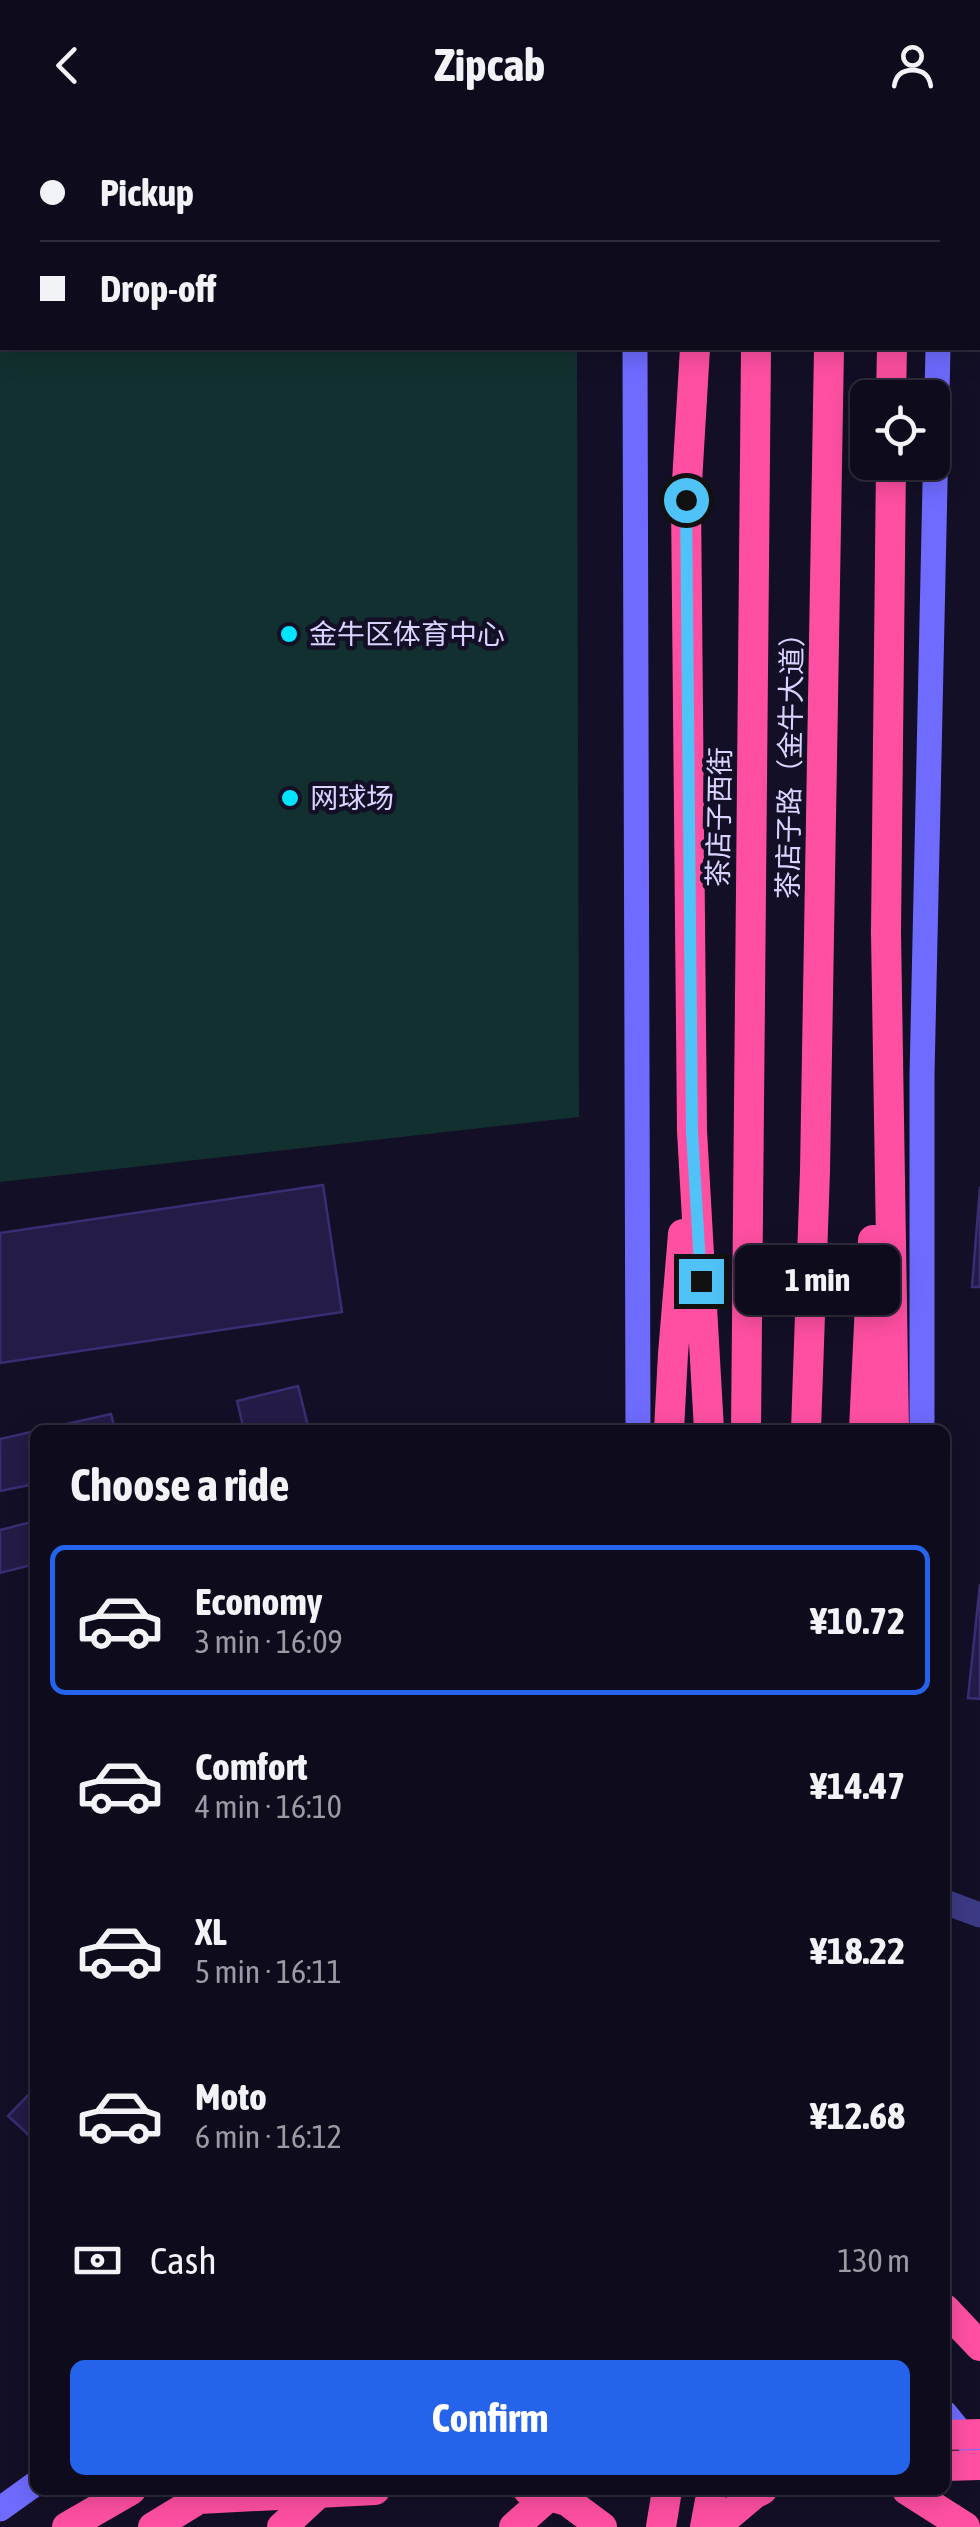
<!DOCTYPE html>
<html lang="en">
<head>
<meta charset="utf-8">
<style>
	body { margin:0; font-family:"Asap Condensed","Noto Sans SC",sans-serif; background:#171425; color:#f1f3f6; height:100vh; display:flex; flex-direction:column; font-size:38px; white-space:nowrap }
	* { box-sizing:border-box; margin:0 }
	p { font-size:32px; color:#9b9ba3 }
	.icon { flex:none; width:55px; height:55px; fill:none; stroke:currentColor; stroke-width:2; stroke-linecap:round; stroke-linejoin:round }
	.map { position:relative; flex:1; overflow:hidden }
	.sheet { position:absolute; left:30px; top:1295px; width:920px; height:1070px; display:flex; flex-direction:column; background:#0e0b1c; border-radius:15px; box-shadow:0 5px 25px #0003,0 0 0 2px #2e2b3b }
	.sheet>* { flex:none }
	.guide { position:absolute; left:0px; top:0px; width:980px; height:220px; box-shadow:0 5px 25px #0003,0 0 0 2px #2e2b3b; display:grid; align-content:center; height:220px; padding:0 40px; background:#0e0b1c }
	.buttons { position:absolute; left:850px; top:250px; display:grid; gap:20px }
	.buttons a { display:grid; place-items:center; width:100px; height:100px; border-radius:15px; background:#0e0b1c; box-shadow:0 5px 25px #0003,0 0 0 2px #2e2b3b; font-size:50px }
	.end { position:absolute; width:45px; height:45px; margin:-22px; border:12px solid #4fc3f7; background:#111; box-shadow:0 0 0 5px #111 }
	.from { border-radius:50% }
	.bubble { position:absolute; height:70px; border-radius:15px; background:#0e0b1c; box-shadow:0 5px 25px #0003,0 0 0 2px #2e2b3b; font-size:32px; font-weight:700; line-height:70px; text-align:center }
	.guide b { display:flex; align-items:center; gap:35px; height:95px; font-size:38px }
	.guide b+b { border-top:2px solid #2e2b3b }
	.guide i { width:25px; height:25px; background:#f1f3f6 }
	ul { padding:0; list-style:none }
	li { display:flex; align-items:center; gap:30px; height:150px; margin:0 20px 15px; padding:0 20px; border:5px solid transparent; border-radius:15px }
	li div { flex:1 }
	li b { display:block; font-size:38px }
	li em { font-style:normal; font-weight:700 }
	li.current { border-color:#2563eb }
	li>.icon { width:90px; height:90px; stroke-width:1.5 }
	h2 { padding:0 40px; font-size:45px; line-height:120px }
	.pay { display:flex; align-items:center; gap:25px; height:110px; padding:0 40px; font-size:38px }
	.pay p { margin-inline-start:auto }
	.action { display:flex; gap:20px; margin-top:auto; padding:20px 40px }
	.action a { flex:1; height:115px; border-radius:15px; background:#2563eb; color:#fff; font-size:40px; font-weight:700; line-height:115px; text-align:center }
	header { display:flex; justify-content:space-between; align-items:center; height:130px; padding:0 40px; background:#0e0b1c; font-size:45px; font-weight:700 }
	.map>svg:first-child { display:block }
</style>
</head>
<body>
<header><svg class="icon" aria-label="back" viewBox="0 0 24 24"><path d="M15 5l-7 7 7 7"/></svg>Zipcab<svg class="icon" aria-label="person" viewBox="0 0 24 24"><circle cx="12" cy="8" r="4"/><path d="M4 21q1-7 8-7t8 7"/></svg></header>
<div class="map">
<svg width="980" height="2397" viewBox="0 0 980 2397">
	<rect width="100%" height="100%" fill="#130f26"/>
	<path fill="#12302f" d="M 0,0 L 576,0 L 576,2 L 2,2 L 2,218 L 577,218 L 579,987 L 0,1052 Z"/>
	<path fill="#241b47" stroke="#3b2d73" stroke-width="2.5" d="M 323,1055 L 342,1182 L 0,1233 L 0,1103 Z
		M 980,1057 L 980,1157 L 972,1157 Z
		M 298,1256 L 309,1300 L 244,1300 L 237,1271 Z
		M 111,1284 L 115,1300 L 40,1300 Z
		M 35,1301 L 35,1354 L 0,1361 L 0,1309 Z
		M 35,1391 L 35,1434 L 0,1443 L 0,1400 Z
		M 980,1454 L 980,1569 L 968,1568 Z
		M 35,1958 L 35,2011 L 8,1986 Z"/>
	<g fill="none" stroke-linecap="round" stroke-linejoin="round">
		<path stroke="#2fb8b0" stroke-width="6" stroke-dasharray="5 8" stroke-linecap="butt" d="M 28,0 L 29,2"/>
		<path stroke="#3d3a85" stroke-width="20" d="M 492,0 L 493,2"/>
		<path stroke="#3d3a85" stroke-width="25" d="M 945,1772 L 980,1785"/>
		<path stroke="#6f6bff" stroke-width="25" d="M 935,0 L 935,2
			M 639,2 L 639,0
			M 978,158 L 980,158
			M 635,218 L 638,1300
			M 922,1300 L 922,946 L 938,218
			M 945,2283 L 971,2315
			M 0,2379 L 35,2354"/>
		<path stroke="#ff4fa3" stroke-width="30" d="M 708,2 L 708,0
			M 759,2 L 759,0
			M 833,2 L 833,0
			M 894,2 L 894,0
			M 695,218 L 686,369 L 692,1001 L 709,1300
			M 891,268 L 892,218
			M 891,332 L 886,802 L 894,1300
			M 669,1300 L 673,1224 L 683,1104
			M 746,1300 L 756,218
			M 806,1300 L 815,1041 L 829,218
			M 864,1300 L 873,1110
			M 945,2179 L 980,2216
			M 945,2336 L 980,2335
			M 907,2360 L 965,2397
			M 67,2397 L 131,2360
			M 153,2397 L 199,2369 L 375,2360
			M 661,2397 L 667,2360
			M 705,2397 L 712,2360"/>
		<path stroke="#ff4fa3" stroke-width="30" d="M 945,2305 L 980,2304
			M 528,2360 L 567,2371 L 602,2397
			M 282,2397 L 322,2360
			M 514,2397 L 556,2360
			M 718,2397 L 721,2392 L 754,2364 L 762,2360"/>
	</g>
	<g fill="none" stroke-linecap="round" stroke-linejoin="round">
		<path stroke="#4fc3f7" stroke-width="12" d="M 686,370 L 692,1002 L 701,1151"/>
	</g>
	<g fill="#00e5ff" stroke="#130f26" stroke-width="4">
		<circle cx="289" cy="504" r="10"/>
		<circle cx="290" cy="668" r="10"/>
	</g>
	<g text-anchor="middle" stroke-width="9" stroke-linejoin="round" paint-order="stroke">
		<g font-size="28" fill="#d9d4ff" stroke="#130f26" text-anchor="start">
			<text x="309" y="514">金牛区体育中心</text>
			<text x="310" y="678">网球场</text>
		</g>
		<g font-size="28" fill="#d9d4ff" stroke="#130f26">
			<text transform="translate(790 629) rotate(-89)" y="10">茶店子路（金牛大道）</text>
			<text transform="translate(719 687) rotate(-89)" y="10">茶店子西街</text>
		</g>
	</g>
</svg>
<div class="buttons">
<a><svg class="icon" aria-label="locate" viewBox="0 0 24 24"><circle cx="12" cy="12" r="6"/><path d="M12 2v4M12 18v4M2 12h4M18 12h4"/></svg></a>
</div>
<i class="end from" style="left:686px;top:370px"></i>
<i class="end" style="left:701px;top:1151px"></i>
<div class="bubble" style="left:735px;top:1115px;width:165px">1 min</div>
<div class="guide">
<b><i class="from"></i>Pickup</b>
<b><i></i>Drop-off</b>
</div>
<section class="sheet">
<h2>Choose a ride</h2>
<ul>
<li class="current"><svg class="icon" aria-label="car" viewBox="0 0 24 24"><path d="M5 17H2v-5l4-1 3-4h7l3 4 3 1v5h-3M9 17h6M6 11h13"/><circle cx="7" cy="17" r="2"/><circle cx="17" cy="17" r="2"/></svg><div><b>Economy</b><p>3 min · 16:09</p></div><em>¥10.72</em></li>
<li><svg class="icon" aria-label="car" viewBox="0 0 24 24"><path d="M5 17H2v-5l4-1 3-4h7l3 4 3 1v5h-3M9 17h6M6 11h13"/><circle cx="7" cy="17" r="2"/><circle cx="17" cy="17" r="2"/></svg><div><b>Comfort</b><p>4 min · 16:10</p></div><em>¥14.47</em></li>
<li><svg class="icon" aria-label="car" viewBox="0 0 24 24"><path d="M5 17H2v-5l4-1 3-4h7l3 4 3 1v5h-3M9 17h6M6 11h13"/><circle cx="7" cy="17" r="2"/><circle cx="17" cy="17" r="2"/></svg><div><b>XL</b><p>5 min · 16:11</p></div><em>¥18.22</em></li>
<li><svg class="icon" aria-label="car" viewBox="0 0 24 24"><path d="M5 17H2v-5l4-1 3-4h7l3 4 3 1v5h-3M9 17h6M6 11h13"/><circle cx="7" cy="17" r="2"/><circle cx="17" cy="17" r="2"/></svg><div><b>Moto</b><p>6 min · 16:12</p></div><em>¥12.68</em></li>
</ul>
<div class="pay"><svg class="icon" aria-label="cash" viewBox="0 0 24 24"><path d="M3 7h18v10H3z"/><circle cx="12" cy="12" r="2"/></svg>Cash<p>130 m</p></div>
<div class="action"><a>Confirm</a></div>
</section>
</div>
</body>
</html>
